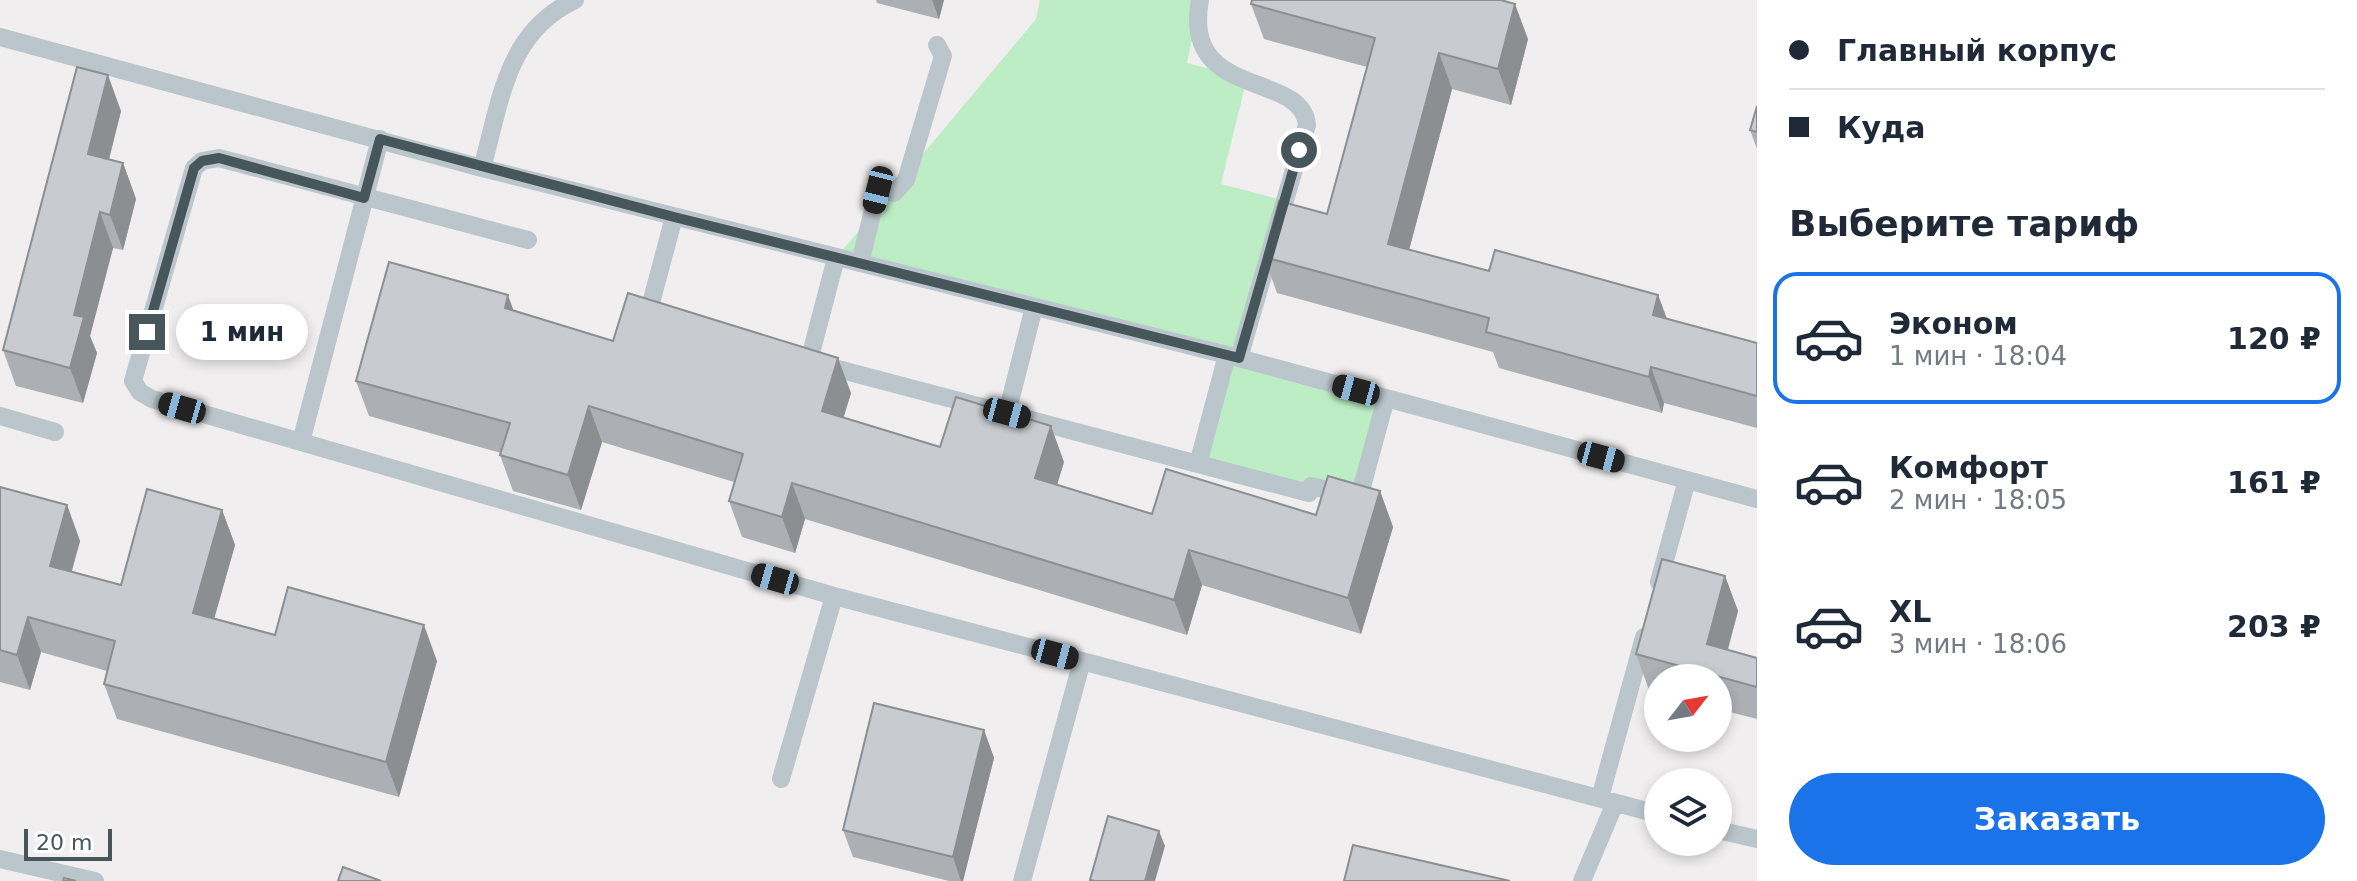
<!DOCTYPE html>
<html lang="ru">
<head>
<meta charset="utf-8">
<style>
	body { margin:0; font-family:"DejaVu Sans",sans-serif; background:#f2f2f3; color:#1f2937; height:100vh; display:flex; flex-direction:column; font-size:30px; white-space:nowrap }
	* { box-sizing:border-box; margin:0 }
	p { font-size:26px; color:#747a83 }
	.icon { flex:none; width:44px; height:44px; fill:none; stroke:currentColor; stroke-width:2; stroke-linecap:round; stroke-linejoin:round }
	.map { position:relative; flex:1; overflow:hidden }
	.details { display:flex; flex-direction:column; background:#fff; width:600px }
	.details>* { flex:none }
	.guide { display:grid; align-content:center; height:176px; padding:0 32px; background:#fff }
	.needle { width:52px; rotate:59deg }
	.tools { position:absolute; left:1644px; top:664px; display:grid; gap:16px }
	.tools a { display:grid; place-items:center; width:88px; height:88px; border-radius:50%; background:#fff; box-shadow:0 4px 12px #0003; font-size:40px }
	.scale { position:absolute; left:24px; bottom:20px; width:88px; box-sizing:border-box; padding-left:8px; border:4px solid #47565b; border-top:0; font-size:22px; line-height:28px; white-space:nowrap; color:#47565b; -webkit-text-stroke:6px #fff; paint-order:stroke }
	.end { position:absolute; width:36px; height:36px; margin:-18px; border:10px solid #47565b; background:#fff; box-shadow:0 0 0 4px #fff }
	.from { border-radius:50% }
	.bubble { position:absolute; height:56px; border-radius:28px; background:#fff; box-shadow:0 4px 12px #0003; font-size:26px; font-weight:700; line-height:56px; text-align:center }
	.car { position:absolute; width:24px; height:48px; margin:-24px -12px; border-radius:10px; box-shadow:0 0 6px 2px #0007; background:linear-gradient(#222 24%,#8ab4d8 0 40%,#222 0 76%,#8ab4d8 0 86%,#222 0) }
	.guide b { display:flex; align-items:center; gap:28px; height:76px; font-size:30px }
	.guide b+b { border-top:2px solid #e0e1e3 }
	.guide i { width:20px; height:20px; background:#1f2937 }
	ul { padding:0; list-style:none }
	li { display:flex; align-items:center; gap:24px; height:132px; margin:0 16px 12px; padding:0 16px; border:4px solid transparent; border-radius:24px }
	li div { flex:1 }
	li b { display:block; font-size:30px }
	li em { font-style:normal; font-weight:700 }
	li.on { border-color:#1a73e8 }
	li>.icon { width:72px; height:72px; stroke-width:1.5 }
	h2 { padding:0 32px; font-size:36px; line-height:96px }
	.cta { display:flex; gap:16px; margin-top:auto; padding:16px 32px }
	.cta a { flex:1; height:92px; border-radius:48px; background:#1a73e8; color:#fff; font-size:32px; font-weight:700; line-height:92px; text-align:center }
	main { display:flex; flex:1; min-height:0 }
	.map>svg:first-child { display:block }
</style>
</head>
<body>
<main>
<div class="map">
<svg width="1757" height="881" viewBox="0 0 1757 881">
	<rect width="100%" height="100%" fill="#f0eeee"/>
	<path fill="#bdedc5" d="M 1040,0 L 1200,0 L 1187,63 L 1247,78 L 1221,184 L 1283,200 L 1239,358 L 1386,398 L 1359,498 L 1198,464 L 1226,355 L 836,258 L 1036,19 Z"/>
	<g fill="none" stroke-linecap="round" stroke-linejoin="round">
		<path stroke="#bac6cb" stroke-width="18" d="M 0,37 L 482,168 L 1239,358 L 1307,125 C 1302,70 1181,101 1200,0
			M 482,168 C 501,101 506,32 575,0
			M 528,240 L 219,158 L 202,161 L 194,168 L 133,381 L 140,392 L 152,399 L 834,596 L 1082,661 L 1022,881
			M 860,263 L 878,190 L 894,193 L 906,180 L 943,56 L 937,45
			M 651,320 L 647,318 L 674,217
			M 1227,355 L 1198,464 L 1309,493 L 1311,486 L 1359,498 L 1386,398
			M 1239,358 L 1757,499
			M 809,361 L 836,258
			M 819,364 L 1198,464
			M 1007,413 L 1034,307
			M 0,416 L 55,432
			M 301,442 L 380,139
			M 1659,582 L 1687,480
			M 1082,661 L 1658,814
			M 781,779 L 834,596
			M 1600,798 L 1644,637
			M 1718,830 L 1757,839
			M 0,859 L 95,881
			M 1582,881 L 1615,803"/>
	</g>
	<path fill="#acafb3" d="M 876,0 L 944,0 L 939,19 L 877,3 Z
		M 1251,4 L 1528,39 L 1511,105 L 1452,89 L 1409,250 L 1489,271 L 1658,295 L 1667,319 L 1757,343 L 1757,428 L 1664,403 L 1662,413 L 1499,368 L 1493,352 L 1277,293 L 1264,257 L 1327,214 L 1367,67 L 1264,39 Z
		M 1757,106 L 1757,149 L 1750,130 Z
		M 121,111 L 109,160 L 123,163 L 136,199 L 123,250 L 113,248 L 90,336 L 97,353 L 83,403 L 16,386 L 3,350 Z
		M 514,311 L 613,341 L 851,393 L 843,418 L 940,447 L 1064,462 L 1057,485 L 1152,514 L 1316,515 L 1380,491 L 1393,527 L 1361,634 L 1202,585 L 1187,635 L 805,519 L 795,553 L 742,537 L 729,501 L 734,482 L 602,442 L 581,510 L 513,491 L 500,455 L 501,453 L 369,416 L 356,381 Z
		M 0,487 L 67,505 L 80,541 L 72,571 L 121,585 L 222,510 L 235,545 L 214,618 L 275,635 L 437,661 L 399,797 L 117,719 L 104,684 L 107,671 L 41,652 L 30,690 L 0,682 Z
		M 1725,576 L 1738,611 L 1728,650 L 1757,658 L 1757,719 L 1718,709 L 1718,678 L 1658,678 L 1658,693 L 1649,690 L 1636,654 Z
		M 984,730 L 994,758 L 963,881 L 949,881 L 853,857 L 843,830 Z"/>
	<path fill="#8c8f92" d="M 932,0 L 944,0 L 939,19 Z
		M 1515,4 L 1528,39 L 1511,105 L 1498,69 Z
		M 1439,53 L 1452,89 L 1401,280 L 1388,244 Z
		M 108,75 L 121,111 L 101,190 L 88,154 Z
		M 123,163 L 136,199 L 123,250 L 110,215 Z
		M 100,212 L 113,248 L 90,336 L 97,353 L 83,403 L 70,368 L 74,315 Z
		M 508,295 L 521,331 L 505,308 Z
		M 1658,295 L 1671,330 L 1653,315 Z
		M 838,358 L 851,393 L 835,446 L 822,411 Z
		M 1651,367 L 1664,403 L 1662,413 L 1649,377 Z
		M 589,406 L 602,442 L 581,510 L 568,475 Z
		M 1051,426 L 1064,462 L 1048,514 L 1035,478 Z
		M 792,483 L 805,519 L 795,553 L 782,517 Z
		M 1380,491 L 1393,527 L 1361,634 L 1348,598 Z
		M 67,505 L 80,541 L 63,601 L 50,566 Z
		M 222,510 L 235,545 L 206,648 L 193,613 Z
		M 1189,550 L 1202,585 L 1187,635 L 1174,600 Z
		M 1725,576 L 1738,611 L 1720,677 L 1707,644 Z
		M 28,617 L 41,652 L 30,690 L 17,655 Z
		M 424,625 L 437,661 L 399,797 L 386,762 Z
		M 984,730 L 994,758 L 963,881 L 961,881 L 953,857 Z
		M 1159,831 L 1165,846 L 1155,881 L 1145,881 Z"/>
	<path fill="#c8ccd0" stroke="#8c8f92" stroke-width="2" d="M 1252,0 L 1501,0 L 1515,4 L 1498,69 L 1439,53 L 1388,244 L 1489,271 L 1495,250 L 1658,295 L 1653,315 L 1757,343 L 1757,396 L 1651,367 L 1649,377 L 1486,332 L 1489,318 L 1264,257 L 1279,201 L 1327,214 L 1375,38 L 1251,4 Z
		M 77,67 L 108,75 L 88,154 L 123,163 L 110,215 L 100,212 L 74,315 L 84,317 L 70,368 L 3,350 Z
		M 1757,106 L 1757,132 L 1750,130 Z
		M 389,262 L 508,295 L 505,308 L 613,341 L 628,293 L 838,358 L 822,411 L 940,447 L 956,397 L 1051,426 L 1035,478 L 1152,514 L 1166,469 L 1316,515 L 1328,476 L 1380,491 L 1348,598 L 1189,550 L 1174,600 L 792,483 L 782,517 L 729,501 L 743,454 L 589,406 L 568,475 L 500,455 L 510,423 L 356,381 Z
		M 0,487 L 67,505 L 50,566 L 121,585 L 147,489 L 222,510 L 193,613 L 275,635 L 288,587 L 424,625 L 386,762 L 104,684 L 115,641 L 28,617 L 17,655 L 0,650 Z
		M 1662,559 L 1725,576 L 1707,644 L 1757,658 L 1757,687 L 1636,654 Z
		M 874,703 L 984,730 L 953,857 L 843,830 Z
		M 1108,816 L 1159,831 L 1145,881 L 1095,881 L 1090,880 Z
		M 1353,845 L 1510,881 L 1344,881 Z
		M 343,867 L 381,881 L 338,881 Z
		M 64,878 L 76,881 L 63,881 Z"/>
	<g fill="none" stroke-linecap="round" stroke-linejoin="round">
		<path stroke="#47565b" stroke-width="10" d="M 147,332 L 194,168 L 202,161 L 219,158 L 364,198 L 380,139 L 674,217 L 1239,358 L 1299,150"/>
	</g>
</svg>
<div class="tools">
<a><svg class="needle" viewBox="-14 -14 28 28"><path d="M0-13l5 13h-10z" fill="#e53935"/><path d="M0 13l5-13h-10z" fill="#747a83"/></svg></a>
<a><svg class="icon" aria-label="layers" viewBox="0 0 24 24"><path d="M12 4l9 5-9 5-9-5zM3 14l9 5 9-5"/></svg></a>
</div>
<div class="scale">20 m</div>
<i class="end from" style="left:1299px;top:150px"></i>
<i class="end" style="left:147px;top:332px"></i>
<div class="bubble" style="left:176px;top:304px;width:132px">1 мин</div>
<i class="car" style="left:878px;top:190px;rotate:194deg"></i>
<i class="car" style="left:1356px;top:390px;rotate:285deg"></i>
<i class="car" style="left:182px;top:408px;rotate:286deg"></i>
<i class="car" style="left:1007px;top:413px;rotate:105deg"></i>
<i class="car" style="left:1601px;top:457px;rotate:105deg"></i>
<i class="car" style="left:775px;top:579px;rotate:286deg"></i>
<i class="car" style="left:1055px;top:654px;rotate:105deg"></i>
</div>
<section class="details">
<div class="guide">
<b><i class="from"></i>Главный корпус</b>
<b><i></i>Куда</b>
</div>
<h2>Выберите тариф</h2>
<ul>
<li class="on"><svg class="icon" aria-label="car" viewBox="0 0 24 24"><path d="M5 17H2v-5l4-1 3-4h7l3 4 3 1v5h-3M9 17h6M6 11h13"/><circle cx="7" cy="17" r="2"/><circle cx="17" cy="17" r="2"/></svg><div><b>Эконом</b><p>1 мин · 18:04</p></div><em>120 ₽</em></li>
<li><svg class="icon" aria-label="car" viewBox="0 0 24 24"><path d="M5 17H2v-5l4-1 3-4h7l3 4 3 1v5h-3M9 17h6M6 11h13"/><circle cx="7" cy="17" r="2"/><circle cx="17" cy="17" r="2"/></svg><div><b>Комфорт</b><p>2 мин · 18:05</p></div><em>161 ₽</em></li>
<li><svg class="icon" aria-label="car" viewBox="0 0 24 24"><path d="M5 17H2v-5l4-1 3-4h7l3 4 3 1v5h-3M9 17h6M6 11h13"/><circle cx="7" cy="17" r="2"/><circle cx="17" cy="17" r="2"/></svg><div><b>XL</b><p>3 мин · 18:06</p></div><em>203 ₽</em></li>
</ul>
<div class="cta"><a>Заказать</a></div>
</section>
</main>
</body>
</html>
